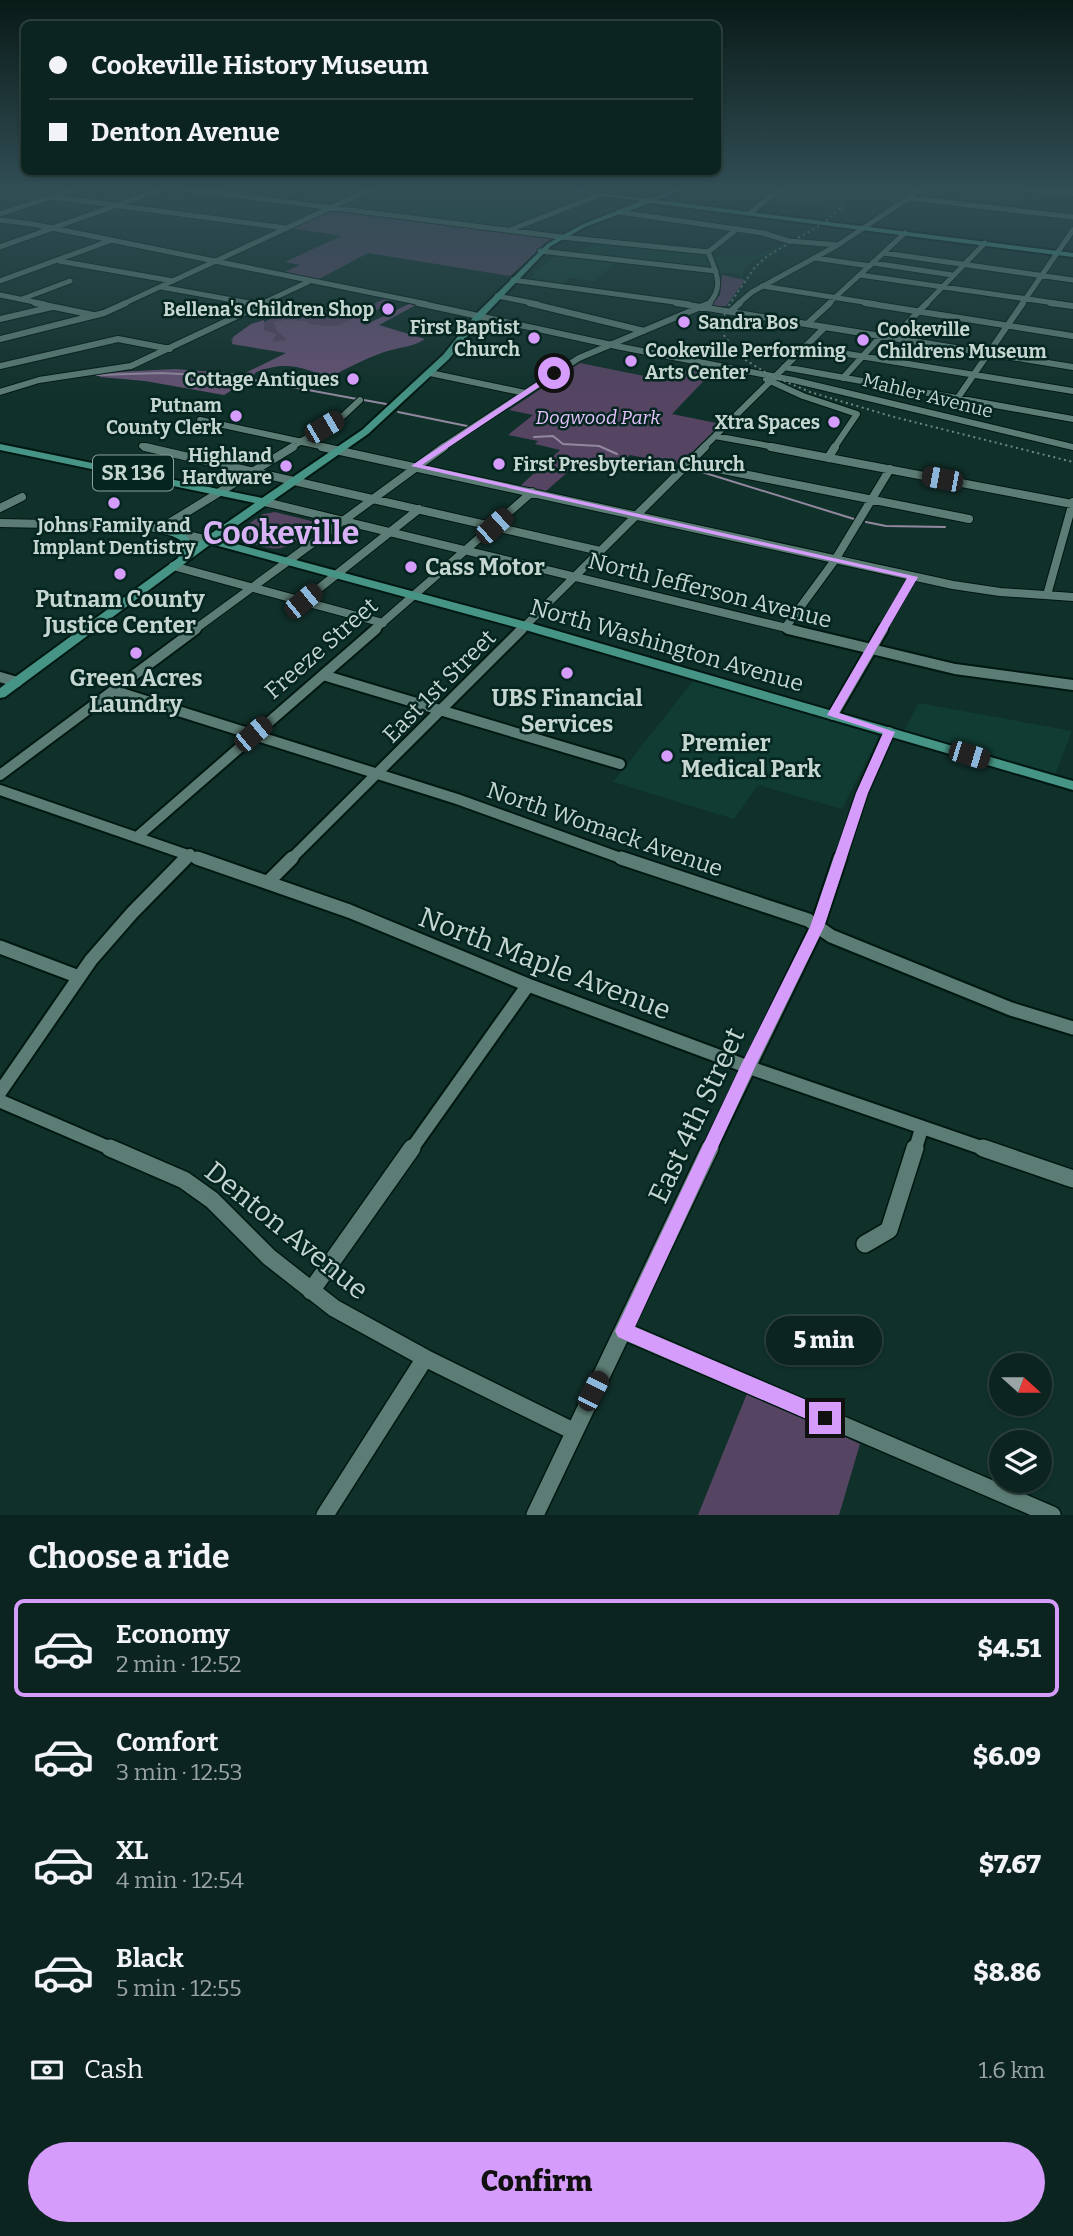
<!DOCTYPE html>
<html lang="en">
<head>
<meta charset="utf-8">
<style>
	body { margin:0; font-family:Bitter,serif; background:#152c29; color:#f1f3f6; height:100vh; display:flex; flex-direction:column; font-size:26px; white-space:nowrap }
	* { box-sizing:border-box; margin:0 }
	p { font-size:23px; color:#9aa4a5 }
	.icon { flex:none; width:38px; height:38px; fill:none; stroke:currentColor; stroke-width:2; stroke-linecap:round; stroke-linejoin:round }
	.map { position:relative; height:1515px; overflow:hidden }
	.details { display:flex; flex-direction:column; background:#0c2420; flex:1 }
	.details>* { flex:none }
	.hud { position:absolute; left:21px; top:21px; width:700px; height:154px; border-radius:10px; box-shadow:0 2px 5px #0004,0 0 0 2px #2c413e; display:grid; align-content:center; height:154px; padding:0 28px; background:#0c2420 }
	.needle { width:46px; rotate:111deg }
	.tools { position:absolute; left:989px; top:1353px; display:grid; gap:14px }
	.tools a { display:grid; place-items:center; width:63px; height:63px; border-radius:50%; background:#0c2420; box-shadow:0 2px 5px #0004,0 0 0 2px #2c413e; font-size:35px }
	.end { position:absolute; width:32px; height:32px; margin:-16px; border:9px solid #d59cfb; background:#111; box-shadow:0 0 0 4px #111 }
	.from { border-radius:50% }
	.bubble { position:absolute; height:49px; border-radius:24px; background:#0c2420; box-shadow:0 2px 5px #0004,0 0 0 2px #2c413e; font-size:23px; font-weight:800; line-height:49px; text-align:center }
	.car { position:absolute; width:21px; height:42px; margin:-21px -10px; border-radius:9px; box-shadow:0 0 5px 2px #0007; background:linear-gradient(#222 24%,#8ab4d8 0 40%,#222 0 76%,#8ab4d8 0 86%,#222 0) }
	.hud b { display:flex; align-items:center; gap:24px; height:66px; font-size:26px }
	.hud b+b { border-top:2px solid #2c413e }
	.hud i { width:18px; height:18px; background:#f1f3f6 }
	ul { padding:0; list-style:none }
	li { display:flex; align-items:center; gap:21px; height:98px; margin:0 14px 10px; padding:0 14px; border:4px solid transparent; border-radius:10px }
	li div { flex:1 }
	li b { display:block; font-size:26px }
	li em { font-style:normal; font-weight:800 }
	li.selected { border-color:#d59cfb }
	li>.icon { width:63px; height:63px; stroke-width:1.5 }
	h2 { padding:0 28px; font-size:32px; line-height:84px }
	.pay { display:flex; align-items:center; gap:18px; height:77px; padding:0 28px; font-size:26px }
	.pay p { margin-inline-start:auto }
	.button { display:flex; gap:14px; margin-top:auto; padding:14px 28px }
	.button a { flex:1; height:80px; border-radius:42px; background:#d59cfb; color:#111; font-size:28px; font-weight:800; line-height:80px; text-align:center }
	.map>svg:first-child { display:block }
</style>
</head>
<body>
<div class="map">
<svg width="1073" height="1515" viewBox="0 0 1073 1515">
	<rect width="100%" height="100%" fill="#10302a"/>
	<path fill="#103c33" d="M 375,189 L 548,189 L 591,196 L 509,228 L 342,207 Z
		M 747,189 L 836,189 L 840,195 L 832,208 L 773,201 L 779,194 Z
		M 595,241 L 706,253 L 710,266 L 620,260 L 594,281 L 570,278 L 560,285 L 527,281 L 536,274 L 532,273 L 558,255 L 577,257 Z
		M 789,241 L 793,242 L 760,265 L 726,306 L 752,271 L 770,253 L 749,264 L 743,270 L 742,280 L 739,273 L 721,273 L 715,257 L 758,255 Z
		M 694,680 L 877,735 L 878,738 L 842,809 L 758,785 L 734,819 L 613,782 Z
		M 919,703 L 1072,731 L 1055,775 L 903,732 Z"/>
	<path fill="#564463" d="M 334,209 L 553,238 L 510,276 L 368,253 L 315,281 L 280,274 L 300,265 L 285,262 L 341,236 L 291,228 Z
		M 722,275 L 745,280 L 726,306 L 710,306 L 720,295 Z
		M 384,299 L 394,301 L 297,352 L 230,340 L 296,305 L 331,312 L 345,306 L 363,309 Z
		M 580,363 L 669,381 L 695,364 L 716,368 L 672,414 L 721,424 L 679,465 L 630,455 L 613,471 L 578,463 L 545,492 L 520,486 L 560,450 L 535,444 L 538,441 L 508,435 L 533,415 L 509,410 Z
		M 275,512 L 315,522 L 317,527 C 278,556 281,551 235,539 L 234,534 L 263,514 Z
		M 748,1391 L 860,1444 L 839,1515 L 698,1515 Z"/>
	<path fill="#655173" d="M 409,304 L 416,305 L 379,325 L 425,339 C 411,348 399,347 384,352 C 365,359 346,368 329,378 C 300,366 286,361 256,372 L 252,378 L 224,395 L 145,381 L 100,377 L 98,373 L 175,369 L 243,374 L 286,353 L 232,344 L 233,337 L 251,324 L 264,320 L 264,330 L 276,334 L 272,342 L 287,340 L 276,330 L 274,322 L 286,320 L 308,321 L 309,324 C 318,325 331,327 339,325 C 351,321 354,314 366,320 L 362,323 L 365,325 Z"/>
	<g fill="none" stroke-linecap="round" stroke-linejoin="round">
		<path stroke="#9288a0" stroke-width="2" d="M 97,375 L 161,373 L 238,377 L 357,399
			M 364,400 L 386,404
			M 398,412 L 467,426
			M 534,437 L 553,436 L 563,444 L 599,446 L 617,454
			M 689,468 L 854,519
			M 866,522 L 886,526 L 945,527"/>
		<defs>
			<path id="minor-far5" d="M 185,189 L 561,237 L 708,252
				M 1026,189 L 1073,194
				M 53,197 L 286,228
				M 909,198 L 1073,217
				M 619,212 L 763,233 L 789,241 L 838,245
				M 750,213 L 780,189
				M 0,214 L 75,189
				M 0,220 L 32,224 L 427,304
				M 510,230 L 599,195
				M 0,247 L 162,189
				M 540,251 L 716,271
				M 884,253 L 1073,280
				M 815,258 L 870,266
				M 59,261 L 173,281
				M 873,263 L 952,275
				M 860,275 L 1062,304
				M 513,280 L 689,304
				M 0,281 L 109,241
				M 762,286 L 876,304
				M 161,287 L 255,304
				M 0,295 L 44,304
				M 497,296 L 538,304
				M 22,299 L 70,281
				M 123,304 L 371,189
				M 261,304 L 308,282
				M 708,304 C 725,288 716,271 708,252 L 737,229
				M 738,304 L 752,292 L 838,245 L 922,189
				M 828,304 L 905,233
				M 926,304 L 985,243
				M 1022,304 L 1073,230"/>
			<path id="minor-far4" d="M 35,303 L 93,315
				M 245,303 L 258,305
				M 418,303 L 621,347 L 793,380 L 1073,447
				M 529,303 L 644,331
				M 676,303 L 1073,367
				M 865,303 L 1073,336
				M 1050,303 L 1073,306
				M 731,311 L 740,303
				M 0,319 L 52,307
				M 807,324 L 830,303
				M 893,338 L 927,303
				M 0,339 L 104,313 L 126,303
				M 805,347 L 1073,391
				M 0,366 L 118,339 L 170,349
				M 784,367 L 1073,419
				M 430,373 L 525,393
				M 843,378 L 881,336
				M 766,379 L 803,396 L 857,414 L 834,448
				M 0,392 L 39,380 L 131,366 L 265,303
				M 957,399 L 1023,303
				M 200,420 L 330,448
				M 715,436 L 780,448
				M 142,446 L 153,448
				M 290,448 L 343,416 L 360,400
				M 441,448 L 579,358 L 710,303
				M 703,448 L 825,327"/>
			<path id="minor-far3" d="M 145,447 L 600,551
				M 322,447 L 953,585 L 1000,592 L 1073,597
				M 771,447 L 1072,504
				M 828,458 L 835,447
				M 688,463 L 969,519
				M 265,502 L 795,630
				M 0,508 L 22,497
				M 0,523 L 146,526 L 209,540
				M 161,528 L 293,447
				M 173,566 L 383,623
				M 1047,595 L 1073,502
				M 303,601 L 419,509
				M 785,628 L 835,560 L 890,469
				M 194,630 L 444,447
				M 374,630 L 532,492
				M 521,630 L 705,447
				M 882,630 L 913,577"/>
			<path id="minor-far2" d="M 788,629 L 955,669 L 1073,685
				M 323,675 L 620,764
				M 0,677 L 17,682
				M 115,691 L 457,799 L 626,860
				M 833,715 L 883,629
				M 0,775 L 196,629
				M 0,790 L 202,860
				M 137,837 L 376,629
				M 184,860 L 190,854
				M 290,860 L 522,629
				M 840,860 L 862,793 L 889,732"/>
			<path id="minor-far1" d="M 197,858 L 349,911 L 528,985 L 748,1067 L 988,1150
				M 621,858 L 808,920 L 831,936 L 1011,1009 L 1073,1028
				M 268,882 L 292,858
				M 0,947 L 79,977
				M 0,1092 L 91,960 L 132,913 L 186,858
				M 0,1101 L 114,1150
				M 411,1150 L 528,985
				M 709,1150 L 817,927 L 840,858
				M 915,1150 L 922,1127"/>
			<path id="minor" d="M 110,1148 L 184,1180 L 212,1200 L 269,1257 L 334,1308 L 425,1358 L 573,1431
				M 983,1148 L 1073,1179
				M 865,1244 L 889,1230 L 915,1148
				M 311,1291 L 412,1148
				M 624,1331 L 1052,1515
				M 325,1515 L 425,1358
				M 535,1515 L 710,1148"/>
			<path id="major" d="M 556,189 C 586,189 615,197 645,198 C 657,199 669,189 682,189 L 657,200 L 1073,253 L 1073,257 L 650,203 L 585,227 L 551,246 L 482,318 L 449,359 L 368,434 L 218,539 L 530,623 L 1073,781 L 1073,790 L 522,629 L 211,544 L 5,697 L 0,698 L 0,688 L 178,558 L 182,546 L 180,540 L 165,532 L 165,528 C 178,526 188,535 193,546 L 255,503 L 0,450 L 0,444 L 262,498 L 362,430 L 443,355 L 476,314 L 547,244 L 581,225 L 641,201 Z"/>
		</defs>
		<use href="#minor-far5" stroke="#011712" stroke-width="7"/>
		<use href="#minor-far4" stroke="#011712" stroke-width="8"/>
		<use href="#minor-far3" stroke="#011712" stroke-width="10"/>
		<use href="#minor-far2" stroke="#011712" stroke-width="14"/>
		<use href="#minor-far1" stroke="#011712" stroke-width="17"/>
		<use href="#minor" stroke="#011712" stroke-width="20"/>
		<use href="#major" stroke="#011712" stroke-width="4"/>
		<use href="#minor-far5" stroke="#5c7d75" stroke-width="5"/>
		<use href="#minor-far4" stroke="#5c7d75" stroke-width="6"/>
		<use href="#minor-far3" stroke="#5c7d75" stroke-width="8"/>
		<use href="#minor-far2" stroke="#5c7d75" stroke-width="10"/>
		<use href="#minor-far1" stroke="#5c7d75" stroke-width="13"/>
		<use href="#minor" stroke="#5c7d75" stroke-width="17"/>
		<use href="#major" fill="#469485" fill-rule="evenodd"/>
		<path stroke="#6e8781" stroke-width="2" stroke-dasharray="2 3.5" stroke-linecap="butt" d="M 825,189 L 837,195 L 842,202 L 841,209
			M 844,189 L 847,197 L 842,206 L 824,223 L 767,256 L 755,267 L 725,311 L 723,334 L 739,356 L 770,375 L 810,392 L 894,417 L 1073,462"/>
	</g>
	<linearGradient id="sky" x2="0" y2="1"><stop stop-color="#091a17"/><stop offset="0.47" stop-color="#314e55"/><stop offset="1" stop-color="#314e55" stop-opacity="0"/></linearGradient>
	<rect width="1073" height="401" fill="url(#sky)"/>
	<path fill="#d59cfb" d="M 554,371 L 557,375 L 422,465 L 918,577 L 839,713 L 895,732 L 868,793 L 824,927 L 755,1067 L 635,1327 L 832,1411 L 835,1418 L 832,1424 L 825,1427 L 618,1337 L 615,1331 L 740,1067 L 810,927 L 856,793 L 883,733 L 827,715 L 907,578 L 411,466 Z"/>
	<g fill="#d59cfb" stroke="#052620" stroke-width="2.5">
		<circle cx="388" cy="309" r="7"/>
		<circle cx="684" cy="322" r="7"/>
		<circle cx="534" cy="338" r="7"/>
		<circle cx="863" cy="340" r="7"/>
		<circle cx="631" cy="361" r="7"/>
		<circle cx="353" cy="379" r="7"/>
		<circle cx="236" cy="416" r="7"/>
		<circle cx="834" cy="422" r="7"/>
		<circle cx="499" cy="464" r="7"/>
		<circle cx="286" cy="466" r="7"/>
		<circle cx="114" cy="503" r="7"/>
		<circle cx="411" cy="567" r="7"/>
		<circle cx="120" cy="574" r="7"/>
		<circle cx="136" cy="653" r="7"/>
		<circle cx="567" cy="673" r="7"/>
		<circle cx="667" cy="756" r="7"/>
	</g>
	<g text-anchor="middle" stroke-width="5" stroke-linejoin="round" paint-order="stroke">
		<g font-size="19" font-weight="bold" fill="#c5d6d1" stroke="#052620" text-anchor="end">
			<text x="374" y="316">Bellena's Children Shop</text>
			<text x="698" y="329" text-anchor="start">Sandra Bos</text>
			<text x="520" y="334">First Baptist<tspan x="520" dy="22">Church</tspan></text>
			<text x="877" y="336" text-anchor="start">Cookeville<tspan x="877" dy="22">Childrens Museum</tspan></text>
			<text x="645" y="357" text-anchor="start">Cookeville Performing<tspan x="645" dy="22">Arts Center</tspan></text>
			<text x="339" y="386">Cottage Antiques</text>
			<text x="222" y="412">Putnam<tspan x="222" dy="22">County Clerk</tspan></text>
			<text x="820" y="429">Xtra Spaces</text>
			<text x="272" y="462">Highland<tspan x="272" dy="22">Hardware</tspan></text>
			<text x="513" y="471" text-anchor="start">First Presbyterian Church</text>
			<text x="114" y="532" text-anchor="middle">Johns Family and<tspan x="114" dy="22">Implant Dentistry</tspan></text>
		</g>
		<g font-size="19" fill="#c5d6d1" stroke="#052620">
			<text transform="translate(928 395) rotate(14)" y="7">Mahler Avenue</text>
		</g>
		<g font-size="19" font-style="italic" fill="#e6c2fe" stroke="#052620">
			<text x="598" y="424">Dogwood Park</text>
		</g>
		<rect fill="#052620" stroke="#8ba19c" stroke-width="2" x="93" y="455.5" width="80" height="35" rx="5"/>
		<g font-size="21" font-weight="bold" fill="#c5d6d1">
			<text x="133" y="480">SR 136</text>
		</g>
		<g font-size="23" font-weight="bold" fill="#c5d6d1" stroke="#052620">
			<text x="425" y="575" text-anchor="start">Cass Motor</text>
			<text x="120" y="607">Putnam County<tspan x="120" dy="26">Justice Center</tspan></text>
			<text x="136" y="686">Green Acres<tspan x="136" dy="26">Laundry</tspan></text>
			<text x="567" y="706">UBS Financial<tspan x="567" dy="26">Services</tspan></text>
			<text x="681" y="751" text-anchor="start">Premier<tspan x="681" dy="26">Medical Park</tspan></text>
		</g>
		<g font-size="23" fill="#c5d6d1" stroke="#052620">
			<text transform="translate(710 590) rotate(14)" y="8">North Jefferson Avenue</text>
			<text transform="translate(667 645) rotate(16)" y="8">North Washington Avenue</text>
			<text transform="translate(321 648) rotate(-41)" y="8">Freeze Street</text>
			<text transform="translate(439 686) rotate(-45)" y="8">East 1st Street</text>
			<text transform="translate(605 829) rotate(19)" y="8">North Womack Avenue</text>
		</g>
		<g font-size="28" fill="#c5d6d1" stroke="#052620">
			<text transform="translate(545 963) rotate(21)" y="10">North Maple Avenue</text>
			<text transform="translate(696 1115) rotate(-65)" y="10">East 4th Street</text>
			<text transform="translate(287 1230) rotate(39)" y="10">Denton Avenue</text>
		</g>
		<g font-size="32" font-weight="bold" fill="#d9b2f5" stroke="#052620">
			<text x="281" y="544">Cookeville</text>
		</g>
	</g>
</svg>
<div class="tools">
<a><svg class="needle" viewBox="-14 -14 28 28"><path d="M0-13l5 13h-10z" fill="#e53935"/><path d="M0 13l5-13h-10z" fill="#9aa4a5"/></svg></a>
<a><svg class="icon" aria-label="layers" viewBox="0 0 24 24"><path d="M12 4l9 5-9 5-9-5zM3 14l9 5 9-5"/></svg></a>
</div>
<i class="end from" style="left:554px;top:373px"></i>
<i class="end" style="left:825px;top:1418px"></i>
<div class="bubble" style="left:766px;top:1316px;width:116px">5 min</div>
<i class="car" style="left:324px;top:427px;rotate:60deg"></i>
<i class="car" style="left:942px;top:479px;rotate:281deg"></i>
<i class="car" style="left:494px;top:526px;rotate:48deg"></i>
<i class="car" style="left:303px;top:601px;rotate:51deg"></i>
<i class="car" style="left:253px;top:734px;rotate:50deg"></i>
<i class="car" style="left:969px;top:755px;rotate:107deg"></i>
<i class="car" style="left:593px;top:1391px;rotate:27deg"></i>
<div class="hud">
<b><i class="from"></i>Cookeville History Museum</b>
<b><i></i>Denton Avenue</b>
</div>
</div>
<section class="details">
<h2>Choose a ride</h2>
<ul>
<li class="selected"><svg class="icon" aria-label="car" viewBox="0 0 24 24"><path d="M5 17H2v-5l4-1 3-4h7l3 4 3 1v5h-3M9 17h6M6 11h13"/><circle cx="7" cy="17" r="2"/><circle cx="17" cy="17" r="2"/></svg><div><b>Economy</b><p>2 min · 12:52</p></div><em>$4.51</em></li>
<li><svg class="icon" aria-label="car" viewBox="0 0 24 24"><path d="M5 17H2v-5l4-1 3-4h7l3 4 3 1v5h-3M9 17h6M6 11h13"/><circle cx="7" cy="17" r="2"/><circle cx="17" cy="17" r="2"/></svg><div><b>Comfort</b><p>3 min · 12:53</p></div><em>$6.09</em></li>
<li><svg class="icon" aria-label="car" viewBox="0 0 24 24"><path d="M5 17H2v-5l4-1 3-4h7l3 4 3 1v5h-3M9 17h6M6 11h13"/><circle cx="7" cy="17" r="2"/><circle cx="17" cy="17" r="2"/></svg><div><b>XL</b><p>4 min · 12:54</p></div><em>$7.67</em></li>
<li><svg class="icon" aria-label="car" viewBox="0 0 24 24"><path d="M5 17H2v-5l4-1 3-4h7l3 4 3 1v5h-3M9 17h6M6 11h13"/><circle cx="7" cy="17" r="2"/><circle cx="17" cy="17" r="2"/></svg><div><b>Black</b><p>5 min · 12:55</p></div><em>$8.86</em></li>
</ul>
<div class="pay"><svg class="icon" aria-label="cash" viewBox="0 0 24 24"><path d="M3 7h18v10H3z"/><circle cx="12" cy="12" r="2"/></svg>Cash<p>1.6 km</p></div>
<div class="button"><a>Confirm</a></div>
</section>
</body>
</html>
